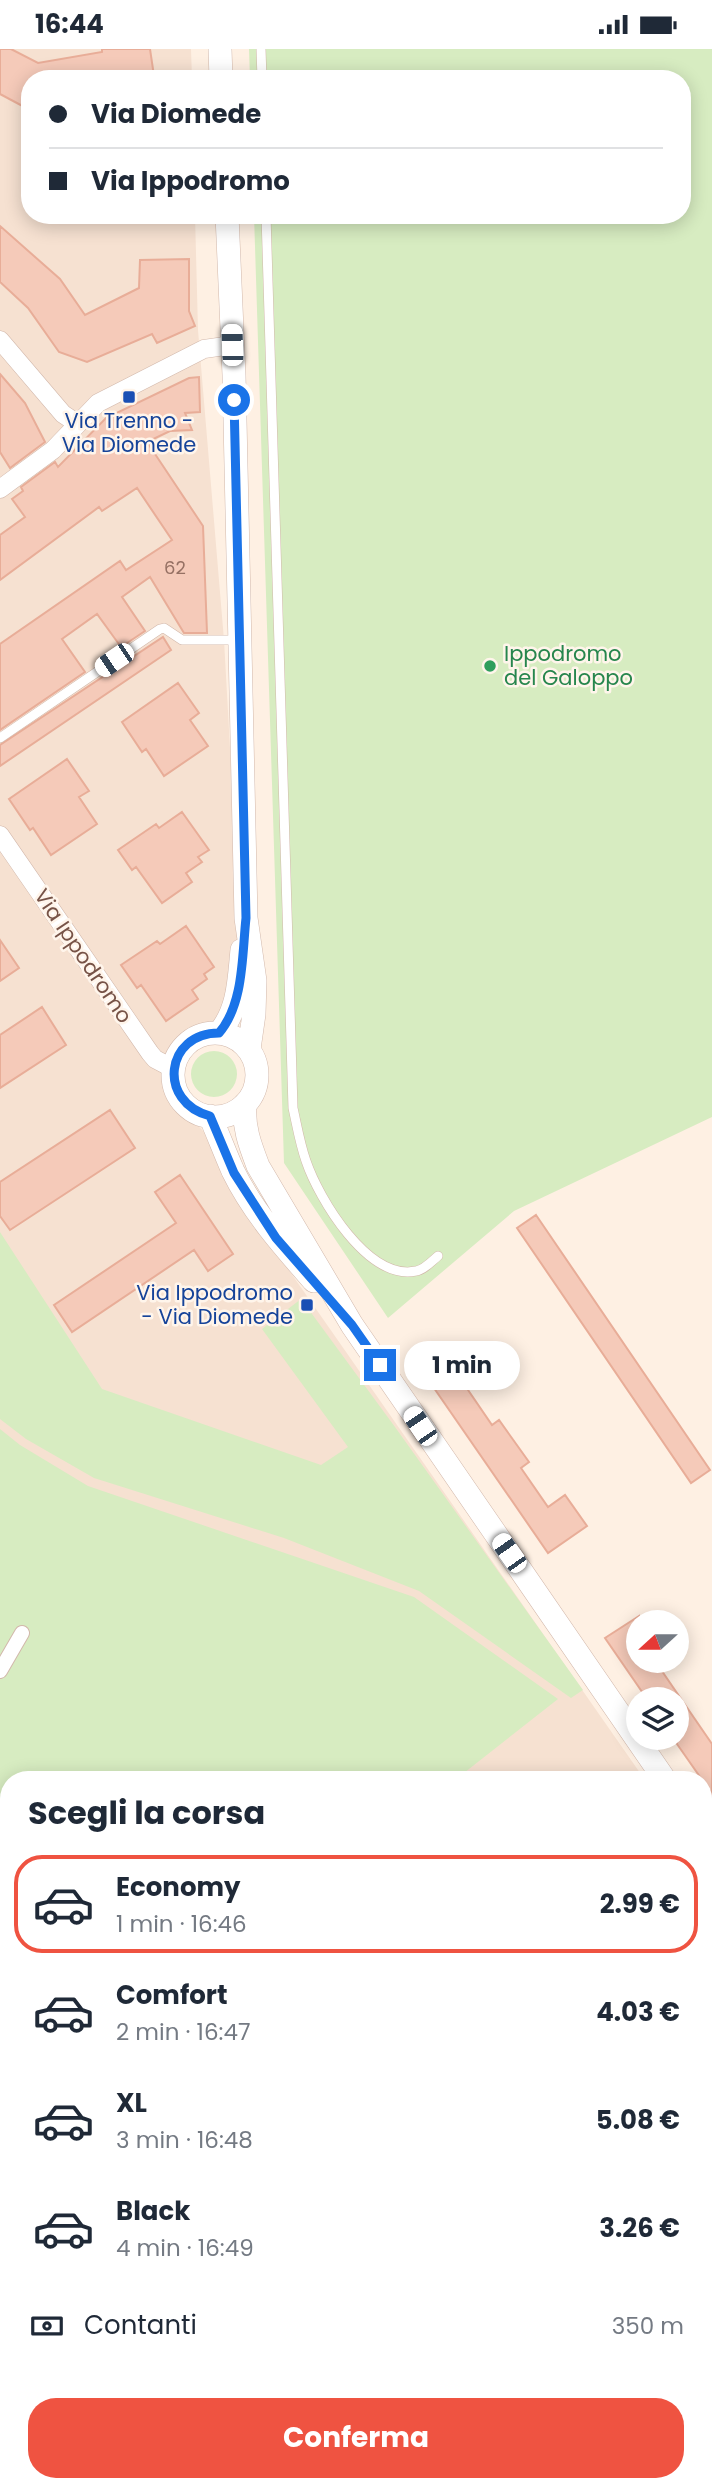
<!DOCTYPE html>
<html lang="it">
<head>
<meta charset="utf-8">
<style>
	body { margin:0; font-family:Poppins,sans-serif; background:#f6f6f7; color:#1f2937; height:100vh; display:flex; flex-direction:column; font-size:26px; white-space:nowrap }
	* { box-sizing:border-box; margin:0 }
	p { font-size:23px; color:#747a83 }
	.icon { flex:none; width:38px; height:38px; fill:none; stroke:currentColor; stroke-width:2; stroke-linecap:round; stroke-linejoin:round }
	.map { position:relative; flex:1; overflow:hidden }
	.panel { position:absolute; left:0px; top:1722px; width:712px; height:721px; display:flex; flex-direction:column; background:#fff; border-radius:28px 28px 0 0; box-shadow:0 4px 18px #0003 }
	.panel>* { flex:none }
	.guide { position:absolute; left:21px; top:21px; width:670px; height:154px; border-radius:28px; box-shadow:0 4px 18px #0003; display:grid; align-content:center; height:154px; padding:0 28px; background:#fff }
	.needle { width:46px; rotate:249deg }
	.controls { position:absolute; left:626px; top:1561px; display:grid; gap:14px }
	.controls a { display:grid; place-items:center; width:63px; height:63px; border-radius:50%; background:#fff; box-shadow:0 4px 18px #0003; font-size:35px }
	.end { position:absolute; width:32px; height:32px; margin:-16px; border:9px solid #1a73e8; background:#fff; box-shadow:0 0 0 4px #fff }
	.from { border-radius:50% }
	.bubble { position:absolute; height:49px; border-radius:24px; background:#fff; box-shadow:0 4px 18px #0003; font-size:23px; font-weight:700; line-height:49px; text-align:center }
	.car { position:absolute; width:21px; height:42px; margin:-21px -10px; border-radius:9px; box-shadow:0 0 5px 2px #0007; background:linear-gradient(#fff 24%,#345 0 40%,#fff 0 76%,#345 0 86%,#fff 0) }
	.guide b { display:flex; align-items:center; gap:24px; height:66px; font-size:26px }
	.guide b+b { border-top:2px solid #e0e1e3 }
	.guide i { width:18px; height:18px; background:#1f2937 }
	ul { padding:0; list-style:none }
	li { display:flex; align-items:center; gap:21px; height:98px; margin:0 14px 10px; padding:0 14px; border:4px solid transparent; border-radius:28px }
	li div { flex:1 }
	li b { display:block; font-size:26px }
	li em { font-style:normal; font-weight:700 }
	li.current { border-color:#ef5341 }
	li>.icon { width:63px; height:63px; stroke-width:1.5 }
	h2 { padding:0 28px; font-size:32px; line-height:84px }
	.pay { display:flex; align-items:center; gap:18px; height:77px; padding:0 28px; font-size:26px }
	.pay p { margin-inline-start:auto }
	.action { display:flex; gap:14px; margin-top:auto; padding:14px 28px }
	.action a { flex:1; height:80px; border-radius:28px; background:#ef5341; color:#fff; font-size:28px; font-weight:700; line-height:80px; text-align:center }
	.status { display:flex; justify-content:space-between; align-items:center; height:49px; padding:0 35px; background:#fff; direction:ltr }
	.status svg { height:19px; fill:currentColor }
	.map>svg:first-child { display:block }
</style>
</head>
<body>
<div class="status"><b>16:44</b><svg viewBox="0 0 49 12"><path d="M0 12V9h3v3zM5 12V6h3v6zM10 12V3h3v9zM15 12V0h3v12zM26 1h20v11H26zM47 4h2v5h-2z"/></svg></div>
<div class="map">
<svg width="712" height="2443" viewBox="0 0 712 2443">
	<rect width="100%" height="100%" fill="#fef0e3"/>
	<path fill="#f6e1d1" d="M 0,0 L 191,0 L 192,30 L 30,30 L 30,166 L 195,166 L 198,281 L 224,591 L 240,877 L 223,977 L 192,985 L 173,1000 L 166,1027 L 174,1052 L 210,1089 L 235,1144 L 645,1731 L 9,1731 L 9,2434 L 704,2434 L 704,1814 L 712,1826 L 712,2443 L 0,2443 Z"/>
	<path fill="#d7ecc1" d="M 249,0 L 712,0 L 712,1068 L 514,1162 L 388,1269 L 284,1114 L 254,166 L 682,166 L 682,30 L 250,30 Z
		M191 1025a23 23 0 1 1 46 0a23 23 0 1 1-46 0Z
		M 0,1183 L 102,1340 L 321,1416 L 348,1398 L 262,1280 L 301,1250 L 395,1378 L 583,1641 L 571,1649 L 419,1542 L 284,1489 L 94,1429 L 26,1390 L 0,1370 Z
		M 0,1380 L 20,1396 L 88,1437 L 414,1548 L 558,1650 L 455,1731 L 9,1731 L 9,2081 L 0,2090 Z
		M 9,2090 L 9,2297 L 0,2303 L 0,2099 Z
		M 41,2434 L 216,2434 L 203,2443 L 39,2443 L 45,2439 Z"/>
	<path fill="#f5cab9" stroke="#e8ad98" stroke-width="2" d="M 0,0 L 11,0 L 38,14 L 102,3 L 102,0 L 150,0 L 154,27 L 147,30 L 30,30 L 30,61 L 0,45 Z
		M 0,177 L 60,230 L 85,266 L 139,239 L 140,211 L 189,210 L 189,262 L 195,277 L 157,294 L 152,285 L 87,313 L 59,303 L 28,259 L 0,233 Z
		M 0,325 L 25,354 L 45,393 L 10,419 L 0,403 Z
		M 199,328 L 200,363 L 185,364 L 192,381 L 170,382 L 147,393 L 203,477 L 207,584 L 184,584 L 150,528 L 122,548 L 145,582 L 121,598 L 97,565 L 62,590 L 85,623 L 0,681 L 0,595 L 120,512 L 126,521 L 172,491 L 137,439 L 102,462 L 99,458 L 0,531 L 0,486 L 25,468 L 12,450 L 23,442 L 21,438 L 55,413 L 58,418 L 106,369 L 189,329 Z
		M 163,588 L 171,601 L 0,717 L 0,696 Z
		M 178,634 L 199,664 L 190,671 L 208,697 L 164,727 L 146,700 L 142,703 L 122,673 Z
		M 67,710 L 89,742 L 79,748 L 97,775 L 51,806 L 33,779 L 30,781 L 9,750 Z
		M 182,763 L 209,801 L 198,808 L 202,813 L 186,824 L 192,833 L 162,854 L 136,818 L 132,821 L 118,801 L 156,775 L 159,779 Z
		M 186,877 L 214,918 L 204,925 L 207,930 L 192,941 L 198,950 L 166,972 L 141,936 L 137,939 L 121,916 L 157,892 L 160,895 Z
		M 0,891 L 19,919 L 0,932 Z
		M 42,958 L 66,996 L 0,1039 L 0,986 Z
		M 110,1061 L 135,1099 L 10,1181 L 0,1167 L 0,1133 Z
		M 180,1126 L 233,1205 L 208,1222 L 194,1201 L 72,1283 L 54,1256 L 176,1174 L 155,1143 Z
		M 536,1166 L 710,1421 L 691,1434 L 517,1179 Z
		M 465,1299 L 484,1326 L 466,1338 L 492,1376 L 499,1371 L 529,1413 L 521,1419 L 548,1458 L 565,1446 L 587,1477 L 548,1504 L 425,1326 Z
		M 639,1567 L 639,1612 L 655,1612 L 712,1695 L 712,1745 L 677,1695 L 677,1650 L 647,1650 L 605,1589 Z"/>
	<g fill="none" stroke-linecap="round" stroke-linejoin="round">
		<defs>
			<path id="service" d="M 261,0 L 262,30
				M 266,166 L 293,1059 C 297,1077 300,1095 306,1112 C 319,1150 368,1232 416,1222 C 424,1221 432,1212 438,1207
				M 0,689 L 160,580 L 164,579 L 182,591 L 237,591
				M 704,1921 L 712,1915
				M 704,2289 L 712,2283
				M 0,2389 L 9,2383
				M 0,2415 L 9,2428
				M 13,2434 L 18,2443
				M 219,2443 L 228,2437"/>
			<path id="pedestrian" d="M 0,1622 L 22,1584"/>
			<path id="minor" d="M 0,291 L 63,365 L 78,375
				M 0,440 L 53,401 L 98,354 L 204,300 L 232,296
				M 0,786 L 150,1004 L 155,1010 L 174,1020"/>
			<path id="tertiary" d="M 220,0 L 221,30
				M 227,166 L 234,326 L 246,869 L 255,932 L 254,965 L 249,1000
				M 219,984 C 239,961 239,930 242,901
				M173 1026a42 42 0 1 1 84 0a42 42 0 1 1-84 0Z
				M 245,1055 C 243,1078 250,1096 258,1117 L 352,1276 L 665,1731
				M 210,1067 C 218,1085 225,1104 233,1122 C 253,1163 284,1198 314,1232
				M 704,1787 L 712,1800"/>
		</defs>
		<use href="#service" stroke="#d2b8ab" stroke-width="10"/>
		<use href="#pedestrian" stroke="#d2b8ab" stroke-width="16"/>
		<use href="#minor" stroke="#d2b8ab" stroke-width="19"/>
		<use href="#tertiary" stroke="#d2b8ab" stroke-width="24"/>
		<use href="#service" stroke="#fff" stroke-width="9"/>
		<use href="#pedestrian" stroke="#fff" stroke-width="14"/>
		<use href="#minor" stroke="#fff" stroke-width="18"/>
		<use href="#tertiary" stroke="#fff" stroke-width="23"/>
	</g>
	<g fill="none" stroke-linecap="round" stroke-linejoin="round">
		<path stroke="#1a73e8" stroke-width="9" d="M 234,351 L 246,869 C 242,906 244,955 219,984 C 165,984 157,1053 210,1067 L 234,1124 L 276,1189 L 352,1276 L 380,1316"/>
	</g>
	<g fill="#1a4fb4" stroke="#fff5eb" stroke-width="2.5">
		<rect x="122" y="341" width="14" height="14" rx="3.5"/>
		<rect x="300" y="1249" width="14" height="14" rx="3.5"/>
	</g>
	<circle fill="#2e9e5b" stroke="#fff5eb" stroke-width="2.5" cx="490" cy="617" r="7"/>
	<g text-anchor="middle" stroke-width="5" stroke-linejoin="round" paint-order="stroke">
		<g font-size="18" fill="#967164">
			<text x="175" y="525">62</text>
		</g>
		<g font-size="21" fill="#164399" stroke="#fff5eb">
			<text x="129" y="379">Via Trenno -<tspan x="129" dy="24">Via Diomede</tspan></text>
			<text x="293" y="1251" text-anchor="end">Via Ippodromo<tspan x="293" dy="24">- Via Diomede</tspan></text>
		</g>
		<g font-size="21" fill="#27864d" stroke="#fff5eb" text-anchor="start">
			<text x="504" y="612">Ippodromo<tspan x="504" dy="24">del Galoppo</tspan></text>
		</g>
		<g font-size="21" fill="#775347" stroke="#fff5eb">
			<text transform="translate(83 907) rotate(56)" y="7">Via Ippodromo</text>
		</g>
	</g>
</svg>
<div class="controls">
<a><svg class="needle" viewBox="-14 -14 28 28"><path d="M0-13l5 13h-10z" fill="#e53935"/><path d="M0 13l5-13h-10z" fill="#747a83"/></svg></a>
<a><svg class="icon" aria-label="layers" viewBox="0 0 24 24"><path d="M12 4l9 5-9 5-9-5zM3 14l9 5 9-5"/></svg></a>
</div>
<i class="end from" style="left:234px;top:351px"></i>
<i class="end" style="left:380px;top:1316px"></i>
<div class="bubble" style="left:404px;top:1292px;width:116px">1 min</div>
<i class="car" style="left:232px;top:296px;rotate:358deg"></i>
<i class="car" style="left:114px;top:611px;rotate:236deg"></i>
<i class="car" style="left:420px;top:1377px;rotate:326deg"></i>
<i class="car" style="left:509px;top:1504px;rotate:325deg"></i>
<div class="guide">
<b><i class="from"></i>Via Diomede</b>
<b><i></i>Via Ippodromo</b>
</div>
<section class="panel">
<h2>Scegli la corsa</h2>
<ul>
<li class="current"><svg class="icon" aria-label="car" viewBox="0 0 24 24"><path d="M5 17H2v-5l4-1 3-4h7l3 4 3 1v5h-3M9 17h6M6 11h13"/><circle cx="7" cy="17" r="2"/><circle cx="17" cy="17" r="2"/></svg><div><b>Economy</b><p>1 min · 16:46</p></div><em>2.99 €</em></li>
<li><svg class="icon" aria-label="car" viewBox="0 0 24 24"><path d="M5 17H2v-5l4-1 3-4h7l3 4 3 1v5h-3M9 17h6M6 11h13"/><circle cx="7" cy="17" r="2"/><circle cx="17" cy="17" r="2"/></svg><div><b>Comfort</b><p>2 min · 16:47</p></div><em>4.03 €</em></li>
<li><svg class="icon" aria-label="car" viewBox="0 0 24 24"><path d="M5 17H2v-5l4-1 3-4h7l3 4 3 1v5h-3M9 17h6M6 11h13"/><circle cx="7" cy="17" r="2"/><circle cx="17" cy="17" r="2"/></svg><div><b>XL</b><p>3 min · 16:48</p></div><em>5.08 €</em></li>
<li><svg class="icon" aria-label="car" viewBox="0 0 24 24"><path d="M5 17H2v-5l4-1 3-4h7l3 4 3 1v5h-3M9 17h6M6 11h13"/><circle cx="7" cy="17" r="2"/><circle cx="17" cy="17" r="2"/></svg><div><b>Black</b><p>4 min · 16:49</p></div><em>3.26 €</em></li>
</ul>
<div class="pay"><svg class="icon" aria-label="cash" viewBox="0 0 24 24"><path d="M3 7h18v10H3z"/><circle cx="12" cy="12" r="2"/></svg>Contanti<p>350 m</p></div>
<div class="action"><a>Conferma</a></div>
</section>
</div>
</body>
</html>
